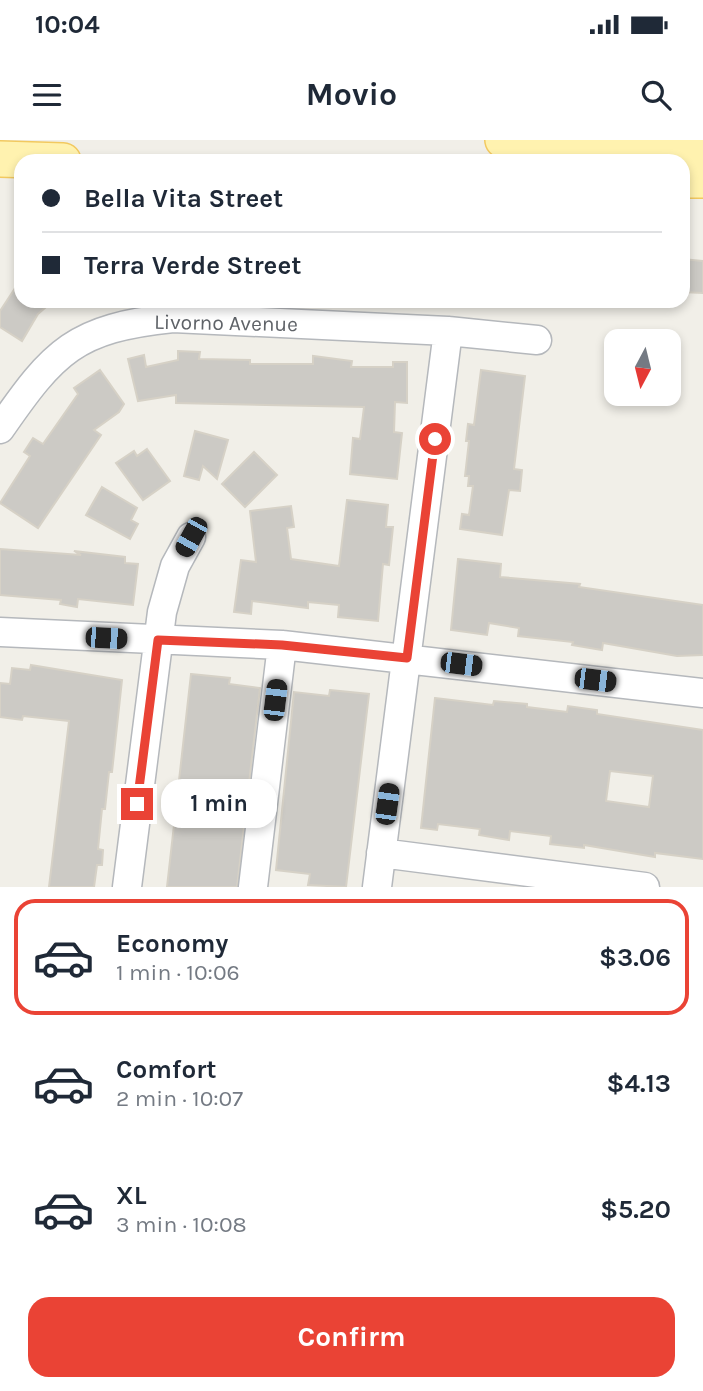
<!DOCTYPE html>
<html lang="en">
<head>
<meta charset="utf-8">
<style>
	body { margin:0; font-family:Karla,sans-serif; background:#f6f6f7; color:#1f2937; height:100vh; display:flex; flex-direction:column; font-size:26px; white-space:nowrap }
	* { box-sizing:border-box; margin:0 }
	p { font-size:23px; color:#747a83 }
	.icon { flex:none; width:38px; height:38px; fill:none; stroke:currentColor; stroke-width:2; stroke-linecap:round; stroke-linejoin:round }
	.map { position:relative; height:747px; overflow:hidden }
	.drawer { display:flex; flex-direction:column; background:#fff; flex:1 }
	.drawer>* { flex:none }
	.hud { position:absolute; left:14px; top:14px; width:676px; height:154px; border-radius:21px; box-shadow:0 4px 10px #0003; display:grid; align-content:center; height:154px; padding:0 28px; background:#fff }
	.needle { width:46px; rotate:187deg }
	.tools { position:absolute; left:604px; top:189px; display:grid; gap:14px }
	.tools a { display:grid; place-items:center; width:77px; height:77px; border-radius:14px; background:#fff; box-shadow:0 4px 10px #0003; font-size:35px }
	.end { position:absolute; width:32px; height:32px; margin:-16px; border:9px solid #ea4335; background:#fff; box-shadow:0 0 0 4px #fff }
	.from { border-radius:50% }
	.bubble { position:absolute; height:49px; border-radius:21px; background:#fff; box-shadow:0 4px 10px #0003; font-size:23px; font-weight:700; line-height:49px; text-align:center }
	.car { position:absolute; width:21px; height:42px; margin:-21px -10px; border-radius:9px; box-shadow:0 0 5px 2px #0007; background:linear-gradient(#222 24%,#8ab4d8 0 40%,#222 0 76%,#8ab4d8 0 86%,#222 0) }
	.hud b { display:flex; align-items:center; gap:24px; height:66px; font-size:26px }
	.hud b+b { border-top:2px solid #e0e1e3 }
	.hud i { width:18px; height:18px; background:#1f2937 }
	ul { padding:12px 0 0; list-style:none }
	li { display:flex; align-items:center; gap:21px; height:116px; margin:0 14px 10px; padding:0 14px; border:4px solid transparent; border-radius:21px }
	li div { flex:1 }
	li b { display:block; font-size:26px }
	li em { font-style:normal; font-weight:700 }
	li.current { border-color:#ea4335 }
	li>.icon { width:63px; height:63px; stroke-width:1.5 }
	.primary-button { display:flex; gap:14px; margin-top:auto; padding:14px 28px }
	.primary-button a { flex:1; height:80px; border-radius:21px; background:#ea4335; color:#fff; font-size:28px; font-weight:700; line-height:80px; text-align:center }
	.status { display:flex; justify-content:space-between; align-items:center; height:49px; padding:0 35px; background:#fff; direction:ltr }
	.status svg { height:19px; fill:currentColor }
	header { display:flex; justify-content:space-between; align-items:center; height:91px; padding:0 28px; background:#fff; font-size:32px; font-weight:700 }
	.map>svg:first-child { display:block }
</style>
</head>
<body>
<div class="status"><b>10:04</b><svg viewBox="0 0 49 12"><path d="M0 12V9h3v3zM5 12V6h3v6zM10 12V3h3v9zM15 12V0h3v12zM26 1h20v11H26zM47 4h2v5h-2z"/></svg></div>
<header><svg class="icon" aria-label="menu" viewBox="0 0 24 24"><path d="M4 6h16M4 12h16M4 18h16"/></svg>Movio<svg class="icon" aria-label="search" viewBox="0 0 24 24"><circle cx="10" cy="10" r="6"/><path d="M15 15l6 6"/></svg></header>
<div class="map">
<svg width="703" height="747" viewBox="0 0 703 747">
	<rect width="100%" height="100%" fill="#f1efe8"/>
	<path fill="#cccac5" stroke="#d6d1c6" stroke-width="2" fill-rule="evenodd" d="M 682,119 L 703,121 L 703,153 L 682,152 Z
		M 21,139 L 21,161 L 53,161 L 38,174 L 22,201 L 0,187 L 0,171 Z
		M 178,211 L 200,212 L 199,219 L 250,220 L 250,224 L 313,224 L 313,216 L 352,221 L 351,227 L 393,227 L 393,222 L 407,222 L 407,263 L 395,262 L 394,292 L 402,293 L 397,339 L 350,334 L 353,298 L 360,299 L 364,267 L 176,263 L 176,255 L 138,261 L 128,219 L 144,215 L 146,227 L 178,220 Z
		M 100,230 L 124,264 L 119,272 L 94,290 L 101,295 L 38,388 L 0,363 L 30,316 L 24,312 L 33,298 L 43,304 L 78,254 L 74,248 Z
		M 481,230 L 525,236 L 514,329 L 522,330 L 520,351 L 509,350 L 502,395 L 460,389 L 462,374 L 469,375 L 473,346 L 468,346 L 469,336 L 465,336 L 469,301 L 466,301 L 468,284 L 474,285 Z
		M 195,291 L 228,300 L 217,339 L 203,326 L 199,340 L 184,336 Z
		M 147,309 L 170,341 L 143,360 L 116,323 L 134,311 L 137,316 Z
		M 254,312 L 277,335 L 245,367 L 222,344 Z
		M 102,347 L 137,368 L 131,380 L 138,384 L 130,399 L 86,375 Z
		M 347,360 L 388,365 L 386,387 L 393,387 L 389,425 L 383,424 L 378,481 L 338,477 L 339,465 L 308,462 L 308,468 L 252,461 L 251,474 L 234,472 L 241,420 L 256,422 L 250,371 L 291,366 L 294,387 L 287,388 L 291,419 L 339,426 Z
		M 0,409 L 81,415 L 74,411 L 125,417 L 125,423 L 138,424 L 133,465 L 78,459 L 77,467 L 60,464 L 61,460 L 0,455 Z
		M 458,419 L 501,424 L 500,437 L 580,444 L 579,447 L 703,465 L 703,515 L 677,516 L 603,503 L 602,510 L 572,505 L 573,502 L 518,496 L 519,488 L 489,483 L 487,495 L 451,490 Z
		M 31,525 L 122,540 L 112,632 L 109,632 L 105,669 L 102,669 L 98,709 L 103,710 L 102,725 L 97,725 L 94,747 L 49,747 L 69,581 L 23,576 L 22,580 L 0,577 L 0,543 L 10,544 L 12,528 L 30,530 Z
		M 191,534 L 230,538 L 229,544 L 260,548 L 237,747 L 167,747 Z
		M 330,550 L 369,554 L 346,747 L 308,745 L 310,734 L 276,730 L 294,552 L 329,556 Z
		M 435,558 L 493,565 L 494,561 L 527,564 L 527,567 L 567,572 L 568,566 L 597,570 L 597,574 L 703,590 L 703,719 L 655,713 L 655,717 L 584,705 L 584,708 L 550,704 L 551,696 L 510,691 L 509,700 L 479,695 L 480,689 L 438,684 L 437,690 L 421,688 ZM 610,631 L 653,636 L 649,667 L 606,661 Z"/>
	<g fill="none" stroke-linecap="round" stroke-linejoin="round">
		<defs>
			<path id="minor" d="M 0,289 C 54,211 75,188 173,178 L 448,191 L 537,200
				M 0,492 L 282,505 L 703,553
				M 381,713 L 645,747
				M 127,747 L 162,472 L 175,426 L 191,397
				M 253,747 L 282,505
				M 377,747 L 448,191"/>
			<path id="major" d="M 503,0 L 703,6
				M 0,19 L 63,21
				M 682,40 L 703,40"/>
		</defs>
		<use href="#minor" stroke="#b5b8bc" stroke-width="31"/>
		<use href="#major" stroke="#f2c960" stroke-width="38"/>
		<use href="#minor" stroke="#fff" stroke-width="28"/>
		<use href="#major" stroke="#fff2af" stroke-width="35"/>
	</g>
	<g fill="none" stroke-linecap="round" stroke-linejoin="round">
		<path stroke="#ea4335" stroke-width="9" d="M 137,664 L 158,500 L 282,505 L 407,518 L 435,299"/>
	</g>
	<g text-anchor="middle" stroke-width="5" stroke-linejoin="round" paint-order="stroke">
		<g font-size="21" fill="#5f6368" stroke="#fff">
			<text transform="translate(226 183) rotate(1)" y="7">Livorno Avenue</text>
		</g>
	</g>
</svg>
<div class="tools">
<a><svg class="needle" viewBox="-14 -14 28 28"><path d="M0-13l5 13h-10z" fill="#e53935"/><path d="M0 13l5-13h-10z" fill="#747a83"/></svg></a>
</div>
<i class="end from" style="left:435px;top:299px"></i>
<i class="end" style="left:137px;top:664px"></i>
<div class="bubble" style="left:161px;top:639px;width:116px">1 min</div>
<i class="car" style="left:191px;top:397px;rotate:209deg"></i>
<i class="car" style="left:106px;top:498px;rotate:93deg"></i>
<i class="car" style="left:461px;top:524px;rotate:97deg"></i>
<i class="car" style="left:595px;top:540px;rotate:97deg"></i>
<i class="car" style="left:275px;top:560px;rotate:7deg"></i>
<i class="car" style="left:387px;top:664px;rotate:8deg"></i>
<div class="hud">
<b><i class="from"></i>Bella Vita Street</b>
<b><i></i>Terra Verde Street</b>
</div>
</div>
<section class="drawer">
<ul>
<li class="current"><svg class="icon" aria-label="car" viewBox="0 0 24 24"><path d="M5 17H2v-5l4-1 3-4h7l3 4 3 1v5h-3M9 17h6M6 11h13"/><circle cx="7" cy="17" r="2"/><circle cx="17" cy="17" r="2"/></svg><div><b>Economy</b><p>1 min · 10:06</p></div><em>$3.06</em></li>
<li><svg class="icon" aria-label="car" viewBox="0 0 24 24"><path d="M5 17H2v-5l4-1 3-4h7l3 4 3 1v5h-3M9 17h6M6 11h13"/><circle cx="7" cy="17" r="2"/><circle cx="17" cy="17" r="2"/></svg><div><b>Comfort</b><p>2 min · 10:07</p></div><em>$4.13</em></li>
<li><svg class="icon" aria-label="car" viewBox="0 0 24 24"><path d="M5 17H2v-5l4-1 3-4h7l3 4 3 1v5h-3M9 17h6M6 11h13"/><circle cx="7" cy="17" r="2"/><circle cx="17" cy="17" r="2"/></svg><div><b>XL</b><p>3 min · 10:08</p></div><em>$5.20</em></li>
</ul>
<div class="primary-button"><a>Confirm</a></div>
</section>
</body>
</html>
